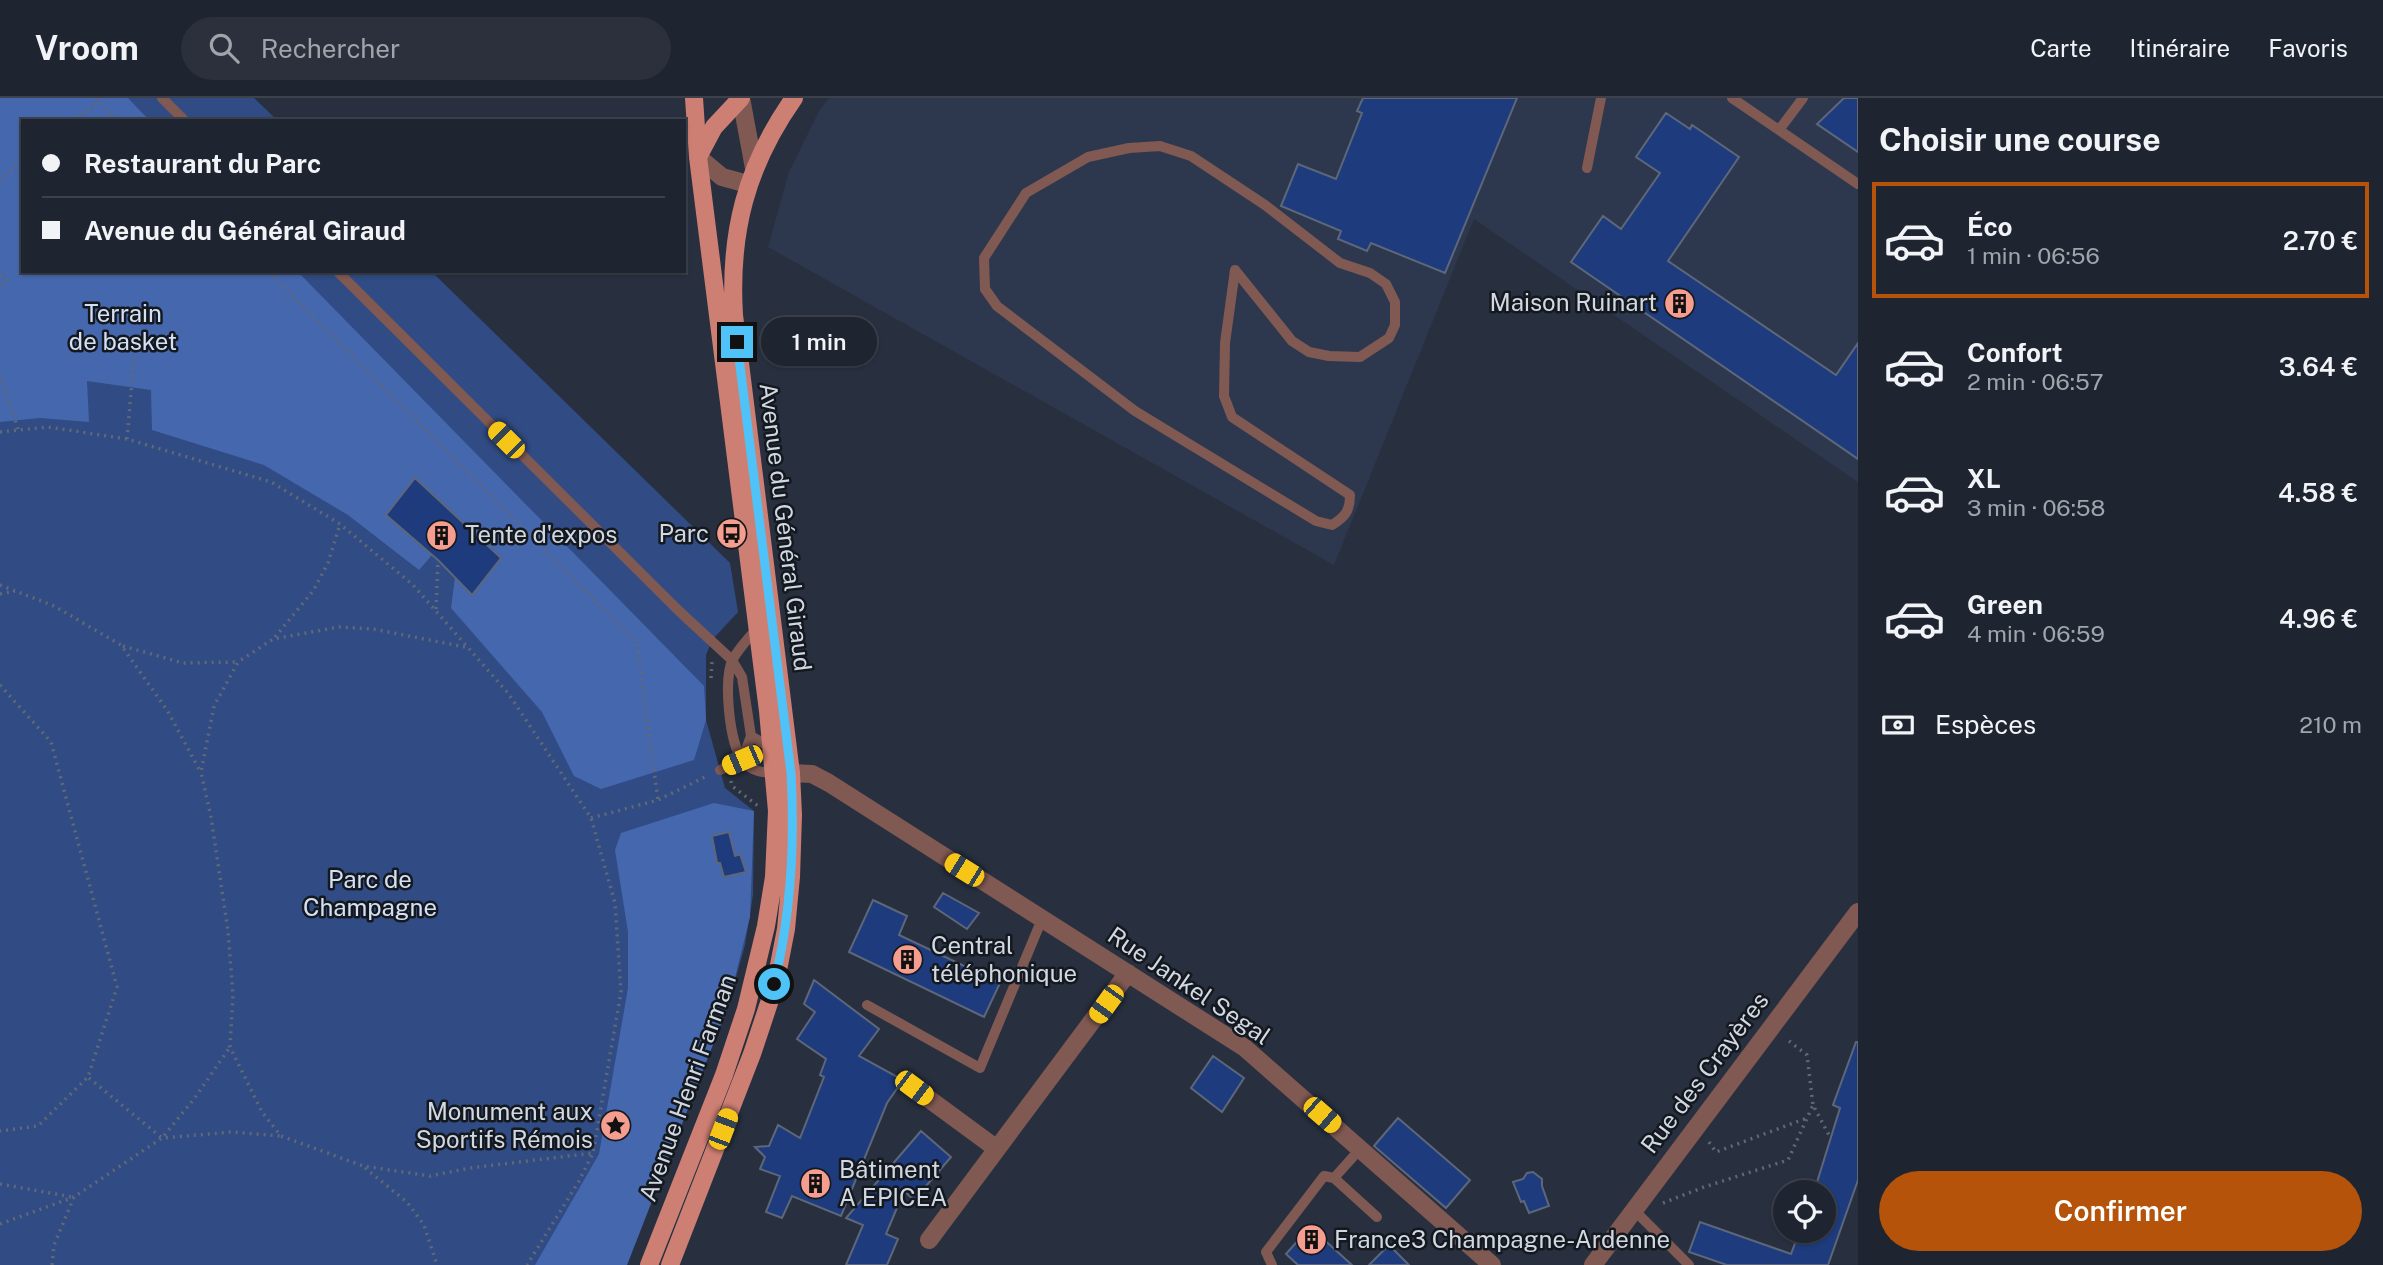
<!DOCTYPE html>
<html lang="fr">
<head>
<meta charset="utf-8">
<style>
	body { margin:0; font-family:"Public Sans",sans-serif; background:#2b303c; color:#f1f3f6; height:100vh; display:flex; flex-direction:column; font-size:26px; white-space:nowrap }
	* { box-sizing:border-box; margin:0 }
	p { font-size:23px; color:#a1a4ab }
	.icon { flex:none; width:38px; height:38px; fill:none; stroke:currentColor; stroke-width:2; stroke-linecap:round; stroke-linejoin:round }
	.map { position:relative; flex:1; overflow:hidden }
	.drawer { display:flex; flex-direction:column; background:#1e2430; width:525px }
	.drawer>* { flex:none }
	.hud { position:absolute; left:21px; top:21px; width:665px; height:154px; border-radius:0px; box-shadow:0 2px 5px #0004,0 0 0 2px #3c414c; display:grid; align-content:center; height:154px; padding:0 21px; background:#1e2430 }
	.buttons { position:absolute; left:1773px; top:1082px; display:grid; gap:14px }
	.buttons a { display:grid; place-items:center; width:63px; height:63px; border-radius:50%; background:#1e2430; box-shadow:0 2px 5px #0004,0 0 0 2px #3c414c; font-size:35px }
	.end { position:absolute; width:32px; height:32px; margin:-16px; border:9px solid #4fc3f7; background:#111; box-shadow:0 0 0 4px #111 }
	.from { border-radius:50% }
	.bubble { position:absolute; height:49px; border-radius:24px; background:#1e2430; box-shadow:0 2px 5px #0004,0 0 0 2px #3c414c; font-size:23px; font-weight:600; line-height:49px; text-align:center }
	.car { position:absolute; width:21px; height:42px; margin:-21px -10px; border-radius:9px; box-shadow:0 0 5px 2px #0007; background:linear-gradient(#f5c518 24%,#345 0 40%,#f5c518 0 76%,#345 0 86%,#f5c518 0) }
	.hud b { display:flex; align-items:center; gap:24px; height:66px; font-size:26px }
	.hud b+b { border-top:2px solid #3c414c }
	.hud i { width:18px; height:18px; background:#f1f3f6 }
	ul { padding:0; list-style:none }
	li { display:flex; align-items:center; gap:21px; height:116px; margin:0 14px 10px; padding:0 7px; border:4px solid transparent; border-radius:0px }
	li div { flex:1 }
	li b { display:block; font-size:26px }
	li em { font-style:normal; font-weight:600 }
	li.on { border-color:#b45309 }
	li>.icon { width:63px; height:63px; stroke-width:1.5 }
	h2 { padding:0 21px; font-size:32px; line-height:84px }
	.pay { display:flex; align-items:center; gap:18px; height:77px; padding:0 21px; font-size:26px }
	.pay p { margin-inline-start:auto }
	.button { display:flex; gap:14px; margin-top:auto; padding:14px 21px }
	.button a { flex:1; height:80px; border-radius:42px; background:#b45309; color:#fff; font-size:28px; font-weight:600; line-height:80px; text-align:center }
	header { display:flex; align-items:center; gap:42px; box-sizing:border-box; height:98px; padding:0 35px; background:#1e2430; border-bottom:2px solid #3c414c }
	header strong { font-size:33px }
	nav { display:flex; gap:38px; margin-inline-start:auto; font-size:24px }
	.search { width:490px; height:63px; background:#2b303c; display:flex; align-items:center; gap:18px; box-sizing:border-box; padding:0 24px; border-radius:38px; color:#a1a4ab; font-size:26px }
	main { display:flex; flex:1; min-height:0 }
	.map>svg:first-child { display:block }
</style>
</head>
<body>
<header>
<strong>Vroom</strong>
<div class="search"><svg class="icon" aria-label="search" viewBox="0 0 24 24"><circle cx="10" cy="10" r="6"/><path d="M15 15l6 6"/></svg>Rechercher</div>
<nav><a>Carte</a><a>Itinéraire</a><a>Favoris</a></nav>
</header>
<main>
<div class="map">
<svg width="1858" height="1167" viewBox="0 0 1858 1167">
	<rect width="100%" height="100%" fill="#283040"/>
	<path fill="#2d384e" d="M 829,0 L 1858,0 L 1858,384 L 1474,121 L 1334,467 L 768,149 L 789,74 L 819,13 Z"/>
	<path fill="#314c84" d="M 0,0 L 254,0 L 278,23 L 23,23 L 23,173 L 431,173 L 730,465 L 738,514 L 712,542 L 706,557 L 706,622 L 725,690 L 754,713 L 753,797 L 745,847 L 728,908 L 627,1167 L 0,1167 Z"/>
	<path fill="#4567ad" d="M 0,0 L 128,0 L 150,23 L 23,23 L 23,173 L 297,173 L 704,588 L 706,622 L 694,662 L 601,691 L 574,678 L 542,614 L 451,510 L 455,479 L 432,457 L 419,472 L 348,417 L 264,367 L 152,332 L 151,292 L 87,283 L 89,324 L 40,320 L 0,324 Z
		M 714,705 L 754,713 L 750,819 L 728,908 L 627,1167 L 535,1167 L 599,1056 L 628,890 L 628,834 L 615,752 L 621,735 Z"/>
	<path fill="#1d3b7d" stroke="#5d6779" stroke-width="2" d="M 1363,0 L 1517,0 L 1445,175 L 1371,145 L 1367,153 L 1338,141 L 1341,133 L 1281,108 L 1298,66 L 1336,81 L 1362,15 L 1357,13 Z
		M 1844,0 L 1858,0 L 1858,54 L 1817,26 Z
		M 1666,15 L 1690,31 L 1692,27 L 1739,59 L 1668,163 L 1836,277 L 1858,245 L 1858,361 L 1571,164 L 1603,118 L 1621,131 L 1660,75 L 1636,59 Z
		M 415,380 L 501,460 L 472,497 L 438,462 L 386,417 Z
		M 729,734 L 735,758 L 740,756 L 746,774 L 724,779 L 720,765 L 717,765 L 712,738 Z
		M 943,795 L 979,815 L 967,831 L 934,809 Z
		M 873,802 L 907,818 L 899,837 L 1000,885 L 984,919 L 849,854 Z
		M 814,882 L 879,931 L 859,958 L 903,982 L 887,1005 L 841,1118 L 792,1098 L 782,1120 L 766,1114 L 780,1078 L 760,1071 L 765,1059 L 755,1049 L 769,1048 L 778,1027 L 800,1040 L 824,979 L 820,977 L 826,961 L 797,941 L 815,914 L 804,906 Z
		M 1856,944 L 1858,944 L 1858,1082 L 1828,1167 L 1727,1167 L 1689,1154 L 1700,1124 L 1791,1156 L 1800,1132 L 1824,1132 L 1824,1094 L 1814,1094 L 1840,1010 L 1833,1007 Z
		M 1213,958 L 1244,980 L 1222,1014 L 1191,990 Z
		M 1398,1020 L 1470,1082 L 1446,1110 L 1374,1048 Z
		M 921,1033 L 951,1059 L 914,1102 L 904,1093 L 886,1136 L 898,1141 L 887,1167 L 846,1167 L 863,1127 L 846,1120 Z
		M 1533,1074 L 1542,1081 L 1542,1088 L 1549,1108 L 1529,1115 L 1524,1103 L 1521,1104 L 1513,1084 L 1523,1081 L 1527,1075 Z
		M 1310,1129 L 1352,1167 L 1298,1167 L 1286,1156 Z
		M 1389,1147 L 1409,1167 L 1369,1167 Z"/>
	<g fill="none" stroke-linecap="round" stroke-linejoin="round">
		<path stroke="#616876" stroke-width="3.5" stroke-dasharray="2 5" stroke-linecap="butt" d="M 96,0 L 119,23
			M 70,23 L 100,4
			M 0,83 L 23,60
			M 268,173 L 637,545 L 658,702
			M 0,177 L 7,182 L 0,191
			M 0,276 L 18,331
			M 0,334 L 48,329 L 127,341 L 271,384 L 340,426 L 413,487 L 508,595 L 591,720 L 615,805 L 621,894 L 593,1055 L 579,1083 L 527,1167
			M 127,341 L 134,260
			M 0,487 L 54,508 L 121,547 L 167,612 L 200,673
			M 0,496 L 15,493
			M 436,511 L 438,462
			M 275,539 L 313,493 L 328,465 L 340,426
			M 123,548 L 183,565 L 238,564
			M 465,549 L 373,531 L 339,529 L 273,541 L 238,564 L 214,608 L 201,674 L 211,719 L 228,833 L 233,897 L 230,949 L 262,1014 L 281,1038 L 363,1068 L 430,1078 L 470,1070 L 593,1055
			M 711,580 L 712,564
			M 0,587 L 51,644 L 117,889 L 88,979 L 38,1028 L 0,1033
			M 731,683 L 732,688 L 758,708
			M 591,720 L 658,702 L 707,678
			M 1789,943 L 1807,957 L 1813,1007
			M 89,980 L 162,1040 L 194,1001 L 230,949
			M 1709,1044 L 1716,1054 L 1807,1020
			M 365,1070 L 407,1104 L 424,1127 L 437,1167
			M 0,1086 L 72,1099
			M 1663,1105 L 1704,1089 L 1788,1062 L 1813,1007 L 1830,1039
			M 0,1126 L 74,1099
			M 52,1167 L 54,1147 L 74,1099 L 162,1040 L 232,1034 L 281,1038"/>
		<path stroke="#805952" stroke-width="10" d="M 162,0 L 185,23
			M 1732,0 L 1858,86
			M 1779,32 L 1803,0
			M 1160,48 L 1191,58 L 1265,107 L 1340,165 L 1370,175 L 1386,186 L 1395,204 L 1395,227 L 1389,240 L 1360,259 L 1329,258 L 1309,254 L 1292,243 L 1235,172 L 1225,245 L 1224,298 L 1232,319 L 1350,397 C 1350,413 1345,419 1332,427 L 1316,423 L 1135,313 L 997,208 L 985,191 L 984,160 L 1026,95 L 1088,59 L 1129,50 Z
			M 1587,70 L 1601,0
			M 337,173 L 679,513 L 732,562 L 742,579 L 751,638
			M 757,530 C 749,540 739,550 733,561 C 723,580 729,646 743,663 C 752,674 764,675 778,675
			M 720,672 L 742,662 L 751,638 L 773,651
			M 867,907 L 980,970 L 1042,821
			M 1334,1080 L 1377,1119
			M 1634,1112 L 1689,1167
			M 1272,1167 L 1266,1154 L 1324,1078 L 1334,1080 L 1361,1050"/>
		<path stroke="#805952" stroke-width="18" d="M 741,0 L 754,70
			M 698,59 L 722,79 L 748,86
			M 791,675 L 812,676 L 829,685 L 1245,950 L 1492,1167
			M 914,990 L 997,1051
			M 929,1142 L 1128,875
			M 1593,1167 L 1858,814"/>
		<path stroke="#ce7f73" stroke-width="18" d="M 698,59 L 714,29 L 741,0
			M 649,1167 L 724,977 L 746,911 L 766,828 L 774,779 L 777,713 L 768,613 L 698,59 L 694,0
			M 670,1167 L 752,956 L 769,905 L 779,867 L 786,831 L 791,779 L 793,717 L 791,675 L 734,217 C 729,135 746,68 794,0"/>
	</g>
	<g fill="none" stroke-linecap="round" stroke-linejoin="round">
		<path stroke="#4fc3f7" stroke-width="9" d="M 737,244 L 791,675 C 795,746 791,817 774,886"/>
	</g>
	<defs>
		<symbol id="building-disc" viewBox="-11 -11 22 22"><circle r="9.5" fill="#f59d8f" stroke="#14181f"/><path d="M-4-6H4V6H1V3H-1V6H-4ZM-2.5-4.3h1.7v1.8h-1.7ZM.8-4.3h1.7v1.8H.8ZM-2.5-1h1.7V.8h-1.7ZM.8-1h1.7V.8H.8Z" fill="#111"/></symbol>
		<symbol id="bus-disc" viewBox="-11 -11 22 22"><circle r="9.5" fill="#f59d8f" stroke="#14181f"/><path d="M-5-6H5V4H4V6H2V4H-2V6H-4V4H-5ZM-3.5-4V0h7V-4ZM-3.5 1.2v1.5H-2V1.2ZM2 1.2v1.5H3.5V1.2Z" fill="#111"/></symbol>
		<symbol id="sight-disc" viewBox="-11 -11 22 22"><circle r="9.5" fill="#f59d8f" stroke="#14181f"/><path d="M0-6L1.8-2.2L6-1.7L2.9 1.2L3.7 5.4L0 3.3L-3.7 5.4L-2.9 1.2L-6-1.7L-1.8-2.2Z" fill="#111"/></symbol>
	</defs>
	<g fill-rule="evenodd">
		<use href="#building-disc" x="1662" y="188" width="35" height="35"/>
		<use href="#bus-disc" x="714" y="418" width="35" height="35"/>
		<use href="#building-disc" x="424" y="420" width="35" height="35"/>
		<use href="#building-disc" x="890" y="844" width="35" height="35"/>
		<use href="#sight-disc" x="598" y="1010" width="35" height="35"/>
		<use href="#building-disc" x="798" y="1068" width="35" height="35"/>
		<use href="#building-disc" x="1294" y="1124" width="35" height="35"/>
	</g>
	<g text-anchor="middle" stroke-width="5" stroke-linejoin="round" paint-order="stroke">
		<g font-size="24" fill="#d2d8e2" stroke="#14181f" text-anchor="start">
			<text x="1657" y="213" text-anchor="end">Maison Ruinart</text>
			<text x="709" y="444" text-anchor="end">Parc</text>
			<text x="465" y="445">Tente d'expos</text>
			<text x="931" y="856">Central<tspan x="931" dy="28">téléphonique</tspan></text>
			<text x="593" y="1022" text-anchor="end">Monument aux<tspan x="593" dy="28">Sportifs Rémois</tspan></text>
			<text x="839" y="1080">Bâtiment<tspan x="839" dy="28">A EPICEA</tspan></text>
			<text x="1334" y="1150">France3 Champagne-Ardenne</text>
		</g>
		<g font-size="24" fill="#d5e0f4" stroke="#14181f">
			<text x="123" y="224">Terrain<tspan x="123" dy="28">de basket</tspan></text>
			<text x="370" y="790">Parc de<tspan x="370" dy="28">Champagne</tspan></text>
		</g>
		<g font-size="24" fill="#d2d8e2" stroke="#14181f">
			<text transform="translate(785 429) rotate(83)" y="8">Avenue du Général Giraud</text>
			<text transform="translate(1189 888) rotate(34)" y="8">Rue Jankel Segal</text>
			<text transform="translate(1705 975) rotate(-53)" y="8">Rue des Crayères</text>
			<text transform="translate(688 990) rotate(-70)" y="8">Avenue Henri Farman</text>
		</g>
	</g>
</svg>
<div class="buttons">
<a><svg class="icon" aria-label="locate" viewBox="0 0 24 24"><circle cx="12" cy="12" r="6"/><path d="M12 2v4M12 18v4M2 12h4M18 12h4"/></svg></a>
</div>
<i class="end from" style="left:774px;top:886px"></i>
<i class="end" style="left:737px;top:244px"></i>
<div class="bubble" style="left:761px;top:219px;width:116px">1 min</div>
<i class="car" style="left:506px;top:342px;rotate:315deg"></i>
<i class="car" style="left:742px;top:662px;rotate:247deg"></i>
<i class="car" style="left:964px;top:772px;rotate:302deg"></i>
<i class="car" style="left:1106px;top:906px;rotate:216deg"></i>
<i class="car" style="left:914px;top:990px;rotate:127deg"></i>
<i class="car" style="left:1322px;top:1017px;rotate:131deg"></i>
<i class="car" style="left:723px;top:1031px;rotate:21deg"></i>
<div class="hud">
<b><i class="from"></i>Restaurant du Parc</b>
<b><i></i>Avenue du Général Giraud</b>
</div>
</div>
<section class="drawer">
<h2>Choisir une course</h2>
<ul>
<li class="on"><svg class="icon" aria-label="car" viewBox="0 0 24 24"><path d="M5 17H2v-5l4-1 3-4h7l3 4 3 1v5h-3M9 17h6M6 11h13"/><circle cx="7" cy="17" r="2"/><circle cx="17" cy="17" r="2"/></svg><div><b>Éco</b><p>1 min · 06:56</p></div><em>2.70 €</em></li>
<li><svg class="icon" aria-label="car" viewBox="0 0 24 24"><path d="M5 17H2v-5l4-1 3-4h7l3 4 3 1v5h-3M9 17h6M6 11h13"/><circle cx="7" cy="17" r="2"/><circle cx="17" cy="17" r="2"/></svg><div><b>Confort</b><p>2 min · 06:57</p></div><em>3.64 €</em></li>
<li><svg class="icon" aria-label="car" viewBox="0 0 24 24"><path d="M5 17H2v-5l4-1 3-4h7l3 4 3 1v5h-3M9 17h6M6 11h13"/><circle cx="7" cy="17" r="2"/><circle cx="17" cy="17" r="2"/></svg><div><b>XL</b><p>3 min · 06:58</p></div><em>4.58 €</em></li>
<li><svg class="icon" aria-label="car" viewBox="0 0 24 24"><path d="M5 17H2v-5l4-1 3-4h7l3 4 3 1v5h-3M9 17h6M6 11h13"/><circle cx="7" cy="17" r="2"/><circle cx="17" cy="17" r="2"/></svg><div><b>Green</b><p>4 min · 06:59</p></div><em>4.96 €</em></li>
</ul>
<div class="pay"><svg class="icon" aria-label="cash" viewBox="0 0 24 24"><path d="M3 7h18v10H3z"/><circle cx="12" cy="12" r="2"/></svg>Espèces<p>210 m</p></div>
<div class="button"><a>Confirmer</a></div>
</section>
</main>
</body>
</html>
